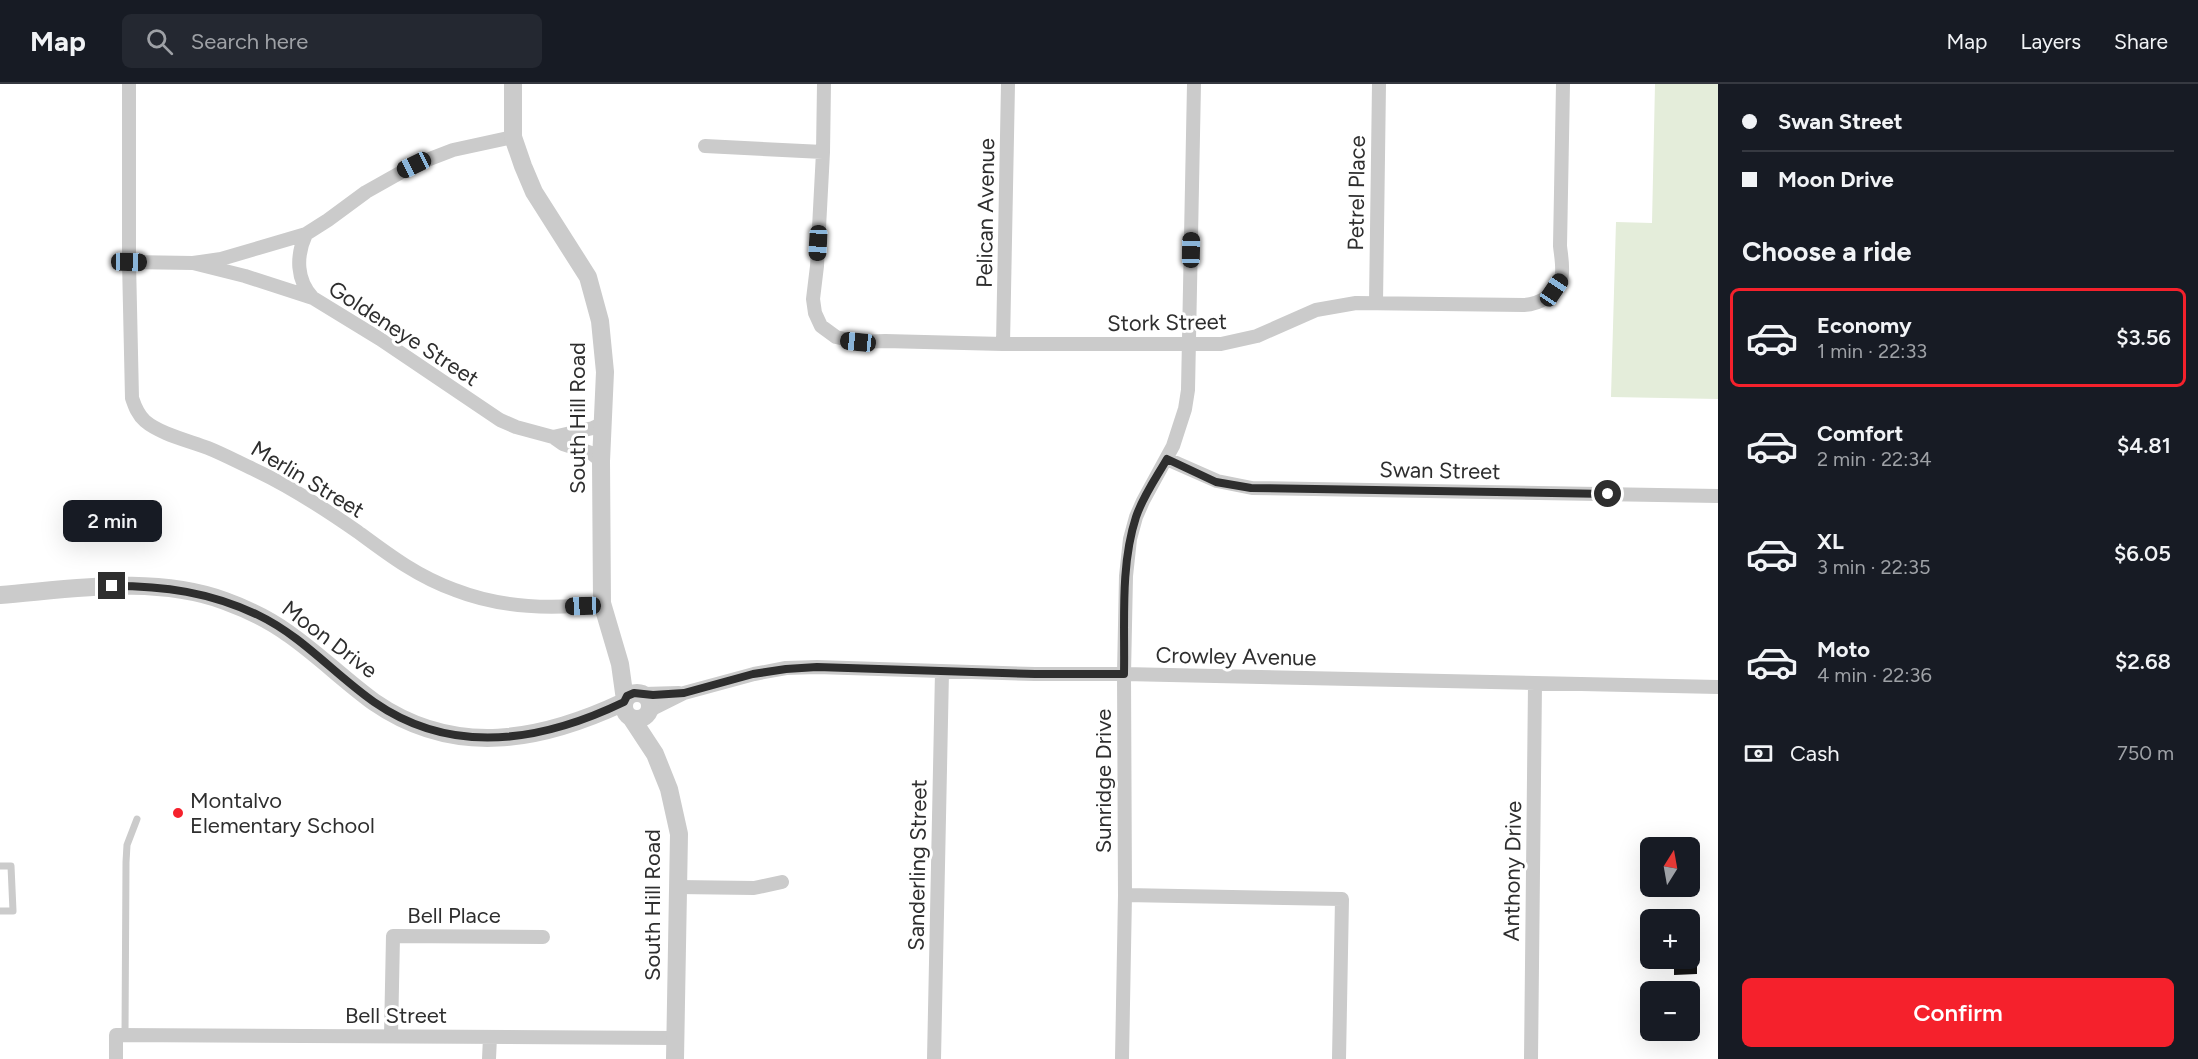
<!DOCTYPE html>
<html lang="en">
<head>
<meta charset="utf-8">
<style>
	body { margin:0; font-family:Figtree,sans-serif; background:#242831; color:#f1f3f6; height:100vh; display:flex; flex-direction:column; font-size:22px; white-space:nowrap }
	* { box-sizing:border-box; margin:0 }
	p { font-size:20px; color:#9ea1a6 }
	.icon { flex:none; width:33px; height:33px; fill:none; stroke:currentColor; stroke-width:2; stroke-linecap:round; stroke-linejoin:round }
	.map { position:relative; flex:1; overflow:hidden }
	.side { display:flex; flex-direction:column; background:#171b24; width:480px }
	.side>* { flex:none }
	.banner { display:grid; align-content:center; height:132px; padding:0 24px; background:#171b24 }
	.needle { width:39px; rotate:11deg }
	.buttons { position:absolute; left:1640px; top:753px; display:grid; gap:12px }
	.buttons a { display:grid; place-items:center; width:60px; height:60px; border-radius:9px; background:#171b24; box-shadow:0 6px 24px #0002; font-size:30px }
	.end { position:absolute; width:27px; height:27px; margin:-14px; border:8px solid #2e2e2e; background:#fff; box-shadow:0 0 0 3px #fff }
	.from { border-radius:50% }
	.bubble { position:absolute; height:42px; border-radius:9px; background:#171b24; box-shadow:0 6px 24px #0002; font-size:20px; font-weight:600; line-height:42px; text-align:center }
	.car { position:absolute; width:18px; height:36px; margin:-18px -9px; border-radius:8px; box-shadow:0 0 4px 2px #0007; background:linear-gradient(#222 24%,#8ab4d8 0 40%,#222 0 76%,#8ab4d8 0 86%,#222 0) }
	.banner b { display:flex; align-items:center; gap:21px; height:57px; font-size:22px }
	.banner b+b { border-top:2px solid #363941 }
	.banner i { width:15px; height:15px; background:#f1f3f6 }
	ul { padding:0; list-style:none }
	li { display:flex; align-items:center; gap:18px; height:99px; margin:0 12px 9px; padding:0 12px; border:3px solid transparent; border-radius:9px }
	li div { flex:1 }
	li b { display:block; font-size:22px }
	li em { font-style:normal; font-weight:600 }
	li.active { border-color:#f5212c }
	li>.icon { width:54px; height:54px; stroke-width:1.5 }
	h2 { padding:0 24px; font-size:27px; line-height:72px }
	.pay { display:flex; align-items:center; gap:15px; height:66px; padding:0 24px; font-size:22px }
	.pay p { margin-inline-start:auto }
	.cta { display:flex; gap:12px; margin-top:auto; padding:12px 24px }
	.cta a { flex:1; height:69px; border-radius:9px; background:#f5212c; color:#fff; font-size:24px; font-weight:600; line-height:69px; text-align:center }
	header { display:flex; align-items:center; gap:36px; box-sizing:border-box; height:84px; padding:0 30px; background:#171b24; border-bottom:2px solid #363941 }
	header strong { font-size:28px }
	nav { display:flex; gap:33px; margin-inline-start:auto; font-size:21px }
	.search { width:420px; height:54px; background:#242831; display:flex; align-items:center; gap:15px; box-sizing:border-box; padding:0 21px; border-radius:9px; color:#9ea1a6; font-size:22px }
	main { display:flex; flex:1; min-height:0 }
	.map>svg:first-child { display:block }
</style>
</head>
<body>
<header>
<strong>Map</strong>
<div class="search"><svg class="icon" aria-label="search" viewBox="0 0 24 24"><circle cx="10" cy="10" r="6"/><path d="M15 15l6 6"/></svg>Search here</div>
<nav><a>Map</a><a>Layers</a><a>Share</a></nav>
</header>
<main>
<div class="map">
<svg width="1718" height="975" viewBox="0 0 1718 975">
	<rect width="100%" height="100%" fill="#fff"/>
	<path fill="#e4edda" d="M 1655,0 L 1718,0 L 1718,315 L 1611,313 L 1616,138 L 1652,139 Z"/>
	<path fill="#151515" d="M 1674,874 L 1697,874 L 1697,890 L 1674,891 Z"/>
	<g fill="none" stroke-linecap="round" stroke-linejoin="round">
		<path stroke="#cbcbcb" stroke-width="7" d="M 0,782 L 11,782 L 13,827 L 0,827
			M 125,951 L 126,778 L 127,761 L 137,735"/>
		<path stroke="#cbcbcb" stroke-width="14" d="M 129,0 L 129,178 L 132,314 C 135,323 138,331 145,337 C 160,350 190,357 208,364 C 223,370 238,378 253,385 C 290,402 325,425 358,448 C 389,471 418,493 455,506 C 501,524 554,526 602,519
			M 824,0 L 823,68 L 817,182 L 813,215 L 815,229 L 821,242 L 836,253 L 858,258 L 885,257 L 1003,260 L 1221,260 L 1257,252 L 1316,226 L 1356,219 L 1524,221 C 1540,220 1555,211 1561,195 C 1564,186 1561,172 1560,162 L 1563,0
			M 705,62 L 823,68
			M 306,150 C 296,172 296,196 313,214
			M 129,178 L 193,179 L 221,175 L 306,150 L 328,136 L 366,108 L 414,81 L 453,66 L 513,53
			M 193,179 L 245,192 L 313,214 L 380,255 L 500,336 L 516,343 L 553,353 L 563,360 L 591,369 L 601,377
			M 1376,219 L 1379,0
			M 1003,260 L 1008,0
			M 553,353 L 593,344 L 602,340
			M 1167,375 L 1217,397 L 1252,404 L 1718,412
			M 644,610 L 679,609
			M 650,626 L 684,609 L 754,590 L 786,584 L 817,583 L 1035,590 L 1124,590 L 1718,603
			M 678,803 L 754,804 L 782,798
			M 1125,811 L 1342,815 L 1339,975
			M 391,952 L 393,852 L 543,853
			M 116,975 L 116,951 L 676,954
			M 489,975 L 490,953
			M 934,975 L 942,588
			M 1122,975 L 1125,811 L 1124,590 L 1126,492 L 1130,455 L 1136,433 L 1143,417 L 1173,362 L 1185,325 L 1188,306 L 1194,0
			M 1531,975 L 1535,600"/>
		<path stroke="#cbcbcb" stroke-width="18" d="M 513,0 L 513,53 L 523,82 L 534,108 L 588,193 L 600,237 L 605,288 L 601,377 L 602,519 L 620,580 L 625,616
			M 0,511 C 74,505 154,491 225,517 C 247,525 270,536 289,550 C 319,571 345,597 374,618 C 455,674 541,657 624,618
			M624 622a13 13 0 1 1 26 0a13 13 0 1 1-26 0Z
			M 632,635 L 655,670 L 669,705 L 679,750 L 675,975"/>
	</g>
	<g fill="none" stroke-linecap="round" stroke-linejoin="round">
		<path stroke="#2e2e2e" stroke-width="8" d="M 112,502 C 165,502 209,508 258,531 C 302,552 334,590 374,618 C 453,673 543,657 624,618 L 627,612 L 634,609 L 653,611 L 684,609 L 753,590 L 786,585 L 817,583 L 1035,590 L 1124,590 C 1125,539 1120,482 1136,433 C 1143,412 1156,394 1167,375 L 1216,398 L 1251,404 L 1608,410"/>
	</g>
	<circle fill="#f5212c" stroke="#fff" stroke-width="2" cx="178" cy="729" r="6"/>
	<g text-anchor="middle" stroke-width="6" stroke-linejoin="round" paint-order="stroke">
		<g font-size="22" fill="#2e2e2e" stroke="#fff">
			<text transform="translate(1356 109) rotate(-89)" y="8">Petrel Place</text>
			<text transform="translate(985 129) rotate(-89)" y="8">Pelican Avenue</text>
			<text transform="translate(1167 238) rotate(-1)" y="8">Stork Street</text>
			<text transform="translate(404 249) rotate(33)" y="8">Goldeneye Street</text>
			<text transform="translate(577 334) rotate(-90)" y="8">South Hill Road</text>
			<text transform="translate(1440 386) rotate(1)" y="8">Swan Street</text>
			<text transform="translate(308 395) rotate(31)" y="8">Merlin Street</text>
			<text transform="translate(330 555) rotate(37)" y="8">Moon Drive</text>
			<text transform="translate(1236 572) rotate(1)" y="8">Crowley Avenue</text>
			<text transform="translate(1103 697) rotate(-90)" y="8">Sunridge Drive</text>
			<text transform="translate(917 781) rotate(-89)" y="8">Sanderling Street</text>
			<text transform="translate(1512 787) rotate(-89)" y="8">Anthony Drive</text>
			<text transform="translate(652 821) rotate(-90)" y="8">South Hill Road</text>
			<text x="454" y="839">Bell Place</text>
			<text x="396" y="939">Bell Street</text>
		</g>
		<g font-size="22" fill="#2e2e2e" stroke="#fff" text-anchor="start">
			<text x="190" y="724">Montalvo<tspan x="190" dy="25">Elementary School</tspan></text>
		</g>
	</g>
</svg>
<div class="buttons">
<a><svg class="needle" viewBox="-14 -14 28 28"><path d="M0-13l5 13h-10z" fill="#e53935"/><path d="M0 13l5-13h-10z" fill="#9ea1a6"/></svg></a>
<a>+</a>
<a>−</a>
</div>
<i class="end from" style="left:1608px;top:410px"></i>
<i class="end" style="left:112px;top:502px"></i>
<div class="bubble" style="left:63px;top:416px;width:99px">2 min</div>
<i class="car" style="left:414px;top:81px;rotate:244deg"></i>
<i class="car" style="left:818px;top:159px;rotate:183deg"></i>
<i class="car" style="left:1191px;top:166px;rotate:1deg"></i>
<i class="car" style="left:129px;top:178px;rotate:91deg"></i>
<i class="car" style="left:1554px;top:206px;rotate:34deg"></i>
<i class="car" style="left:858px;top:258px;rotate:276deg"></i>
<i class="car" style="left:583px;top:522px;rotate:268deg"></i>
</div>
<section class="side">
<div class="banner">
<b><i class="from"></i>Swan Street</b>
<b><i></i>Moon Drive</b>
</div>
<h2>Choose a ride</h2>
<ul>
<li class="active"><svg class="icon" aria-label="car" viewBox="0 0 24 24"><path d="M5 17H2v-5l4-1 3-4h7l3 4 3 1v5h-3M9 17h6M6 11h13"/><circle cx="7" cy="17" r="2"/><circle cx="17" cy="17" r="2"/></svg><div><b>Economy</b><p>1 min · 22:33</p></div><em>$3.56</em></li>
<li><svg class="icon" aria-label="car" viewBox="0 0 24 24"><path d="M5 17H2v-5l4-1 3-4h7l3 4 3 1v5h-3M9 17h6M6 11h13"/><circle cx="7" cy="17" r="2"/><circle cx="17" cy="17" r="2"/></svg><div><b>Comfort</b><p>2 min · 22:34</p></div><em>$4.81</em></li>
<li><svg class="icon" aria-label="car" viewBox="0 0 24 24"><path d="M5 17H2v-5l4-1 3-4h7l3 4 3 1v5h-3M9 17h6M6 11h13"/><circle cx="7" cy="17" r="2"/><circle cx="17" cy="17" r="2"/></svg><div><b>XL</b><p>3 min · 22:35</p></div><em>$6.05</em></li>
<li><svg class="icon" aria-label="car" viewBox="0 0 24 24"><path d="M5 17H2v-5l4-1 3-4h7l3 4 3 1v5h-3M9 17h6M6 11h13"/><circle cx="7" cy="17" r="2"/><circle cx="17" cy="17" r="2"/></svg><div><b>Moto</b><p>4 min · 22:36</p></div><em>$2.68</em></li>
</ul>
<div class="pay"><svg class="icon" aria-label="cash" viewBox="0 0 24 24"><path d="M3 7h18v10H3z"/><circle cx="12" cy="12" r="2"/></svg>Cash<p>750 m</p></div>
<div class="cta"><a>Confirm</a></div>
</section>
</main>
</body>
</html>
